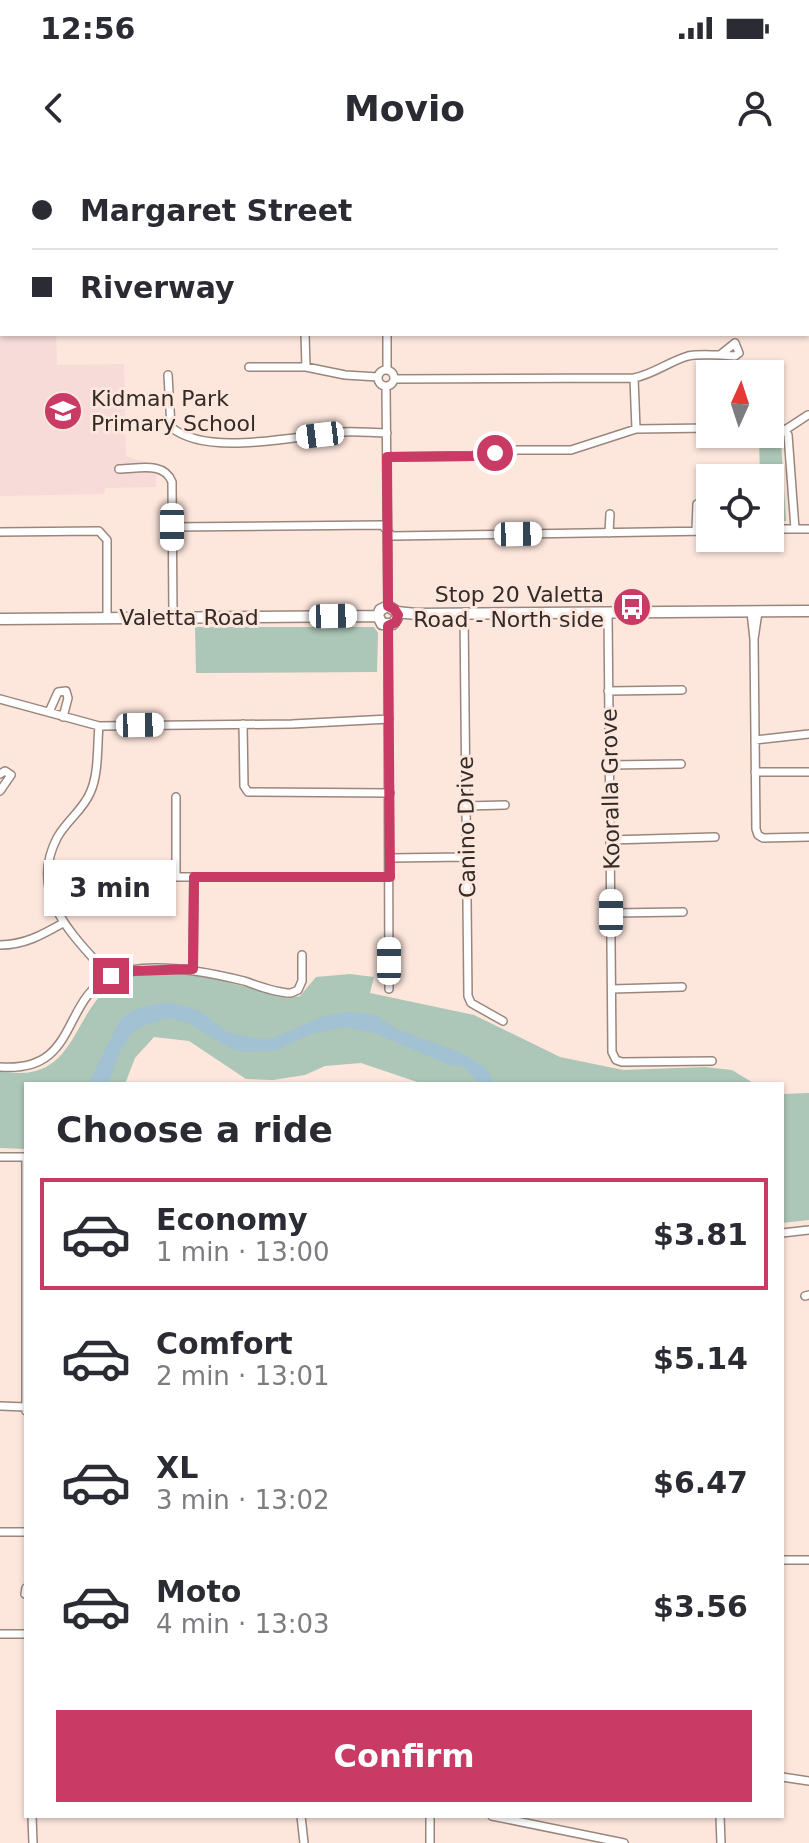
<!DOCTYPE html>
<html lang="en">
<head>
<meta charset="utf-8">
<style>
	body { margin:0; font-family:"DejaVu Sans",sans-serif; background:#f2f2f3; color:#2b2b33; height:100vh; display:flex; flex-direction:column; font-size:30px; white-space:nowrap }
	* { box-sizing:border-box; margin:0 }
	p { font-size:26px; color:#7c7c81 }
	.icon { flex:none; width:44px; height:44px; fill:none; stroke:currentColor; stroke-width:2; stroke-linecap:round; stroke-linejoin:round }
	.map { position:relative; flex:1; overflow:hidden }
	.side { position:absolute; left:24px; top:922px; width:760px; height:736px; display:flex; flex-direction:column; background:#fff; border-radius:0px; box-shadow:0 2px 6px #0004 }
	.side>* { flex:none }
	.guide { position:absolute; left:0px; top:0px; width:810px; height:176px; box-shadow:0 2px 6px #0004; display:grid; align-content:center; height:176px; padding:0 32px; background:#fff }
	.needle { width:52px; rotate:3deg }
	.buttons { position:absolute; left:696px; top:200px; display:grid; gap:16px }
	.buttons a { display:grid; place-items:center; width:88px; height:88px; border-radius:0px; background:#fff; box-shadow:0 2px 6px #0004; font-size:40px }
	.end { position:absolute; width:36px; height:36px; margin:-18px; border:10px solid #c93b64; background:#fff; box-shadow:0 0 0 4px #fff }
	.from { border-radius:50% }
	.bubble { position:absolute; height:56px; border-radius:0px; background:#fff; box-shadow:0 2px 6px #0004; font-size:26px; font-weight:700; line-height:56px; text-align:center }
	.car { position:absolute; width:24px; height:48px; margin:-24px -12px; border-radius:10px; box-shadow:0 0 6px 2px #0007; background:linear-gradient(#fff 24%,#345 0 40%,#fff 0 76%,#345 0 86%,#fff 0) }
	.guide b { display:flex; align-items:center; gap:28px; height:76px; font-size:30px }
	.guide b+b { border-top:2px solid #e1e1e2 }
	.guide i { width:20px; height:20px; background:#2b2b33 }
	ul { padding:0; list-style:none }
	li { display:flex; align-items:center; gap:24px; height:112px; margin:0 16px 12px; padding:0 16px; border:4px solid transparent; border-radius:0px }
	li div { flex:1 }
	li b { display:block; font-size:30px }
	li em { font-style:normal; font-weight:700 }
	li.current { border-color:#c93b64 }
	li>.icon { width:72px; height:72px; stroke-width:1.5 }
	h2 { padding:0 32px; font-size:36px; line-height:96px }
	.action { display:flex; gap:16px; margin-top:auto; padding:16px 32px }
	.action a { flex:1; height:92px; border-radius:0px; background:#c93b64; color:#fff; font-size:32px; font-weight:700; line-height:92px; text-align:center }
	.status { display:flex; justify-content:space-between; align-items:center; height:56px; padding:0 40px; background:#fff; direction:ltr }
	.status svg { height:22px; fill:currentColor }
	header { display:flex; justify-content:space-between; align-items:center; height:104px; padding:0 32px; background:#fff; font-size:36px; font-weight:700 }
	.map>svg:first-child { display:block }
</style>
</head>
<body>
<div class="status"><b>12:56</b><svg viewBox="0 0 49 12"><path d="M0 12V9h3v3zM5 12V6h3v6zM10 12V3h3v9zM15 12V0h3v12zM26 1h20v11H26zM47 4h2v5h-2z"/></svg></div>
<header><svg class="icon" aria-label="back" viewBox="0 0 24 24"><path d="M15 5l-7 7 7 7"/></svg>Movio<svg class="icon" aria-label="person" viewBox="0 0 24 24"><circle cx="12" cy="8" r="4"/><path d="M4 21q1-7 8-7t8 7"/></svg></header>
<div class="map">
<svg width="809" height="1683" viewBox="0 0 809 1683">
	<rect width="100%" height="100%" fill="#fde7dd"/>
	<path fill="#f6dbd9" d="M 0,97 L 2,97 L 2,174 L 56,174 L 57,205 L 124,204 L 126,296 L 156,306 L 156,327 L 105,328 L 104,334 L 0,336 Z"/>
	<path fill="#acc6b7" d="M 759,277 L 778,277 L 781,280 L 786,361 L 770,362 L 770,318 L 760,318 Z
		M 195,467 L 374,467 L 378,473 L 377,512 L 196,513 Z
		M 195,814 L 289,838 L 300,836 L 316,817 L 350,814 L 374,817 L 370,833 L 474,855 L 560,897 L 623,910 L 705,907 L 732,910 L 755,924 L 423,924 L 361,903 L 325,906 L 305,915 L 273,920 L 246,919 L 189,881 L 154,877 L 135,898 L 125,924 L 26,924 L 26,989 L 0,988 L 0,912 C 10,912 22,914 31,912 C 66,906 75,870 93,845 C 98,838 106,827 114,823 C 136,810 170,815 195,814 Z
		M 809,933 L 809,1060 L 782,1063 L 782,934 Z"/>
	<path fill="#a2c1d2" d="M 172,843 L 198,850 L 229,873 L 261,879 L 273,878 L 322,857 L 346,852 L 364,853 L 377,856 L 397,869 L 464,894 L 487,909 L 494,924 L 479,924 L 464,906 L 450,905 L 374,873 L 344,867 L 311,874 L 275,891 L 242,892 L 228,887 L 188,863 L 169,858 L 145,865 L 133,872 L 121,889 L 108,924 L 88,924 L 119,862 C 134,846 151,844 172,843 Z"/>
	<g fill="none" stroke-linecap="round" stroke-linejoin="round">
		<defs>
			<path id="street" d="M 76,0 L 76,2
				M 162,0 L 162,2
				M 235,0 L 235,2
				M 309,0 L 309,2
				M 384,0 L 384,2
				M 55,2 L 55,0
				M 505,2 L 505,0
				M 608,2 L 608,0
				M 0,84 L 2,84
				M 305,174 L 306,207
				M 387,174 L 387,210
				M 735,183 L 739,193 L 735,196 L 720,195 Z
				M 249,207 L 306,207 L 345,215 L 378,217
				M378 218a8 8 0 1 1 16 0a8 8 0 1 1-16 0Z
				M 168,215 L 171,267 C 207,298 299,275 343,272 C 357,271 372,273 387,273
				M 634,218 L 636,269
				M 394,219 L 634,218 C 654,214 668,202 688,196 C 697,194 709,195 720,195
				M 386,226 L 388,446
				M 770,268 L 785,270 L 808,255
				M 785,270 L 788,275 L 795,369
				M 387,297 L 472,296 L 518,290 L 571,290 L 636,269 L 710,268
				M 119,309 C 138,309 164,301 172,322 L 173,457
				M 172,367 L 382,365 L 392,376 L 710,371
				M 770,369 L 809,369
				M 696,371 L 697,344 L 704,341 L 707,344 L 709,371
				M 0,372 L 99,371 L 107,380 L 107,458
				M 609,373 L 610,354
				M 751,452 L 754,479 L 756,669 L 758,675 L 763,678 L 809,677
				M 608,453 L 612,892 L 616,900 L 622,902 L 712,901
				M 464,454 L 468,836 L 471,843 L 503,861
				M 388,466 L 389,829
				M 754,479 L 758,452
				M 608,531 L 682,530
				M 0,539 L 99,566 L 292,564 L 389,559
				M 49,552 L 58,532 L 66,531 L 68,538 L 63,557
				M 243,564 L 244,626 L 248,632 L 390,633
				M 99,566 C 97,587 99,614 90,633 C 83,650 66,661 57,678 C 27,736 75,777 110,817
				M 755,580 L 809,574
				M 609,605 L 681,604
				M 755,612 L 809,612
				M 0,614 L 5,611 L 11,615 L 0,631
				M 466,646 L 505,645
				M 610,680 L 715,677
				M 390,698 L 466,697
				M 124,717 L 390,717
				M 176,717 L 176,637
				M 611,753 L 683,752
				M 0,785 C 24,785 42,775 63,763
				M 193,809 L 194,717
				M 612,829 L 682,827
				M 0,907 C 79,913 60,841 111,816 C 146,800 208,812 244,821 C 259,826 276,833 291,833 L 298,830 L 302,821 L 302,795
				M 0,997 L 26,997
				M 26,997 L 26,1251
				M 782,1073 L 809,1070
				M 805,1136 L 809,1135
				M 0,1246 L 26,1247
				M 0,1372 L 26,1372
				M 782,1400 L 809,1400
				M 25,1434 L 26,1428
				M 0,1474 L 26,1474
				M 782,1617 L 809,1621
				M 32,1656 L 33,1683
				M 301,1656 L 304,1683
				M 430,1656 L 430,1683
				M 492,1656 L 624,1683
				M 720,1656 L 721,1683"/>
			<path id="secondary" d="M 397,458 L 393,464 L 382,464 L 378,456 L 380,450 L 388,446 L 397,452 L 416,454 L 809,451
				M 0,459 L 378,456"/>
		</defs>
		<use href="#street" stroke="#9a867d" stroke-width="10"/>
		<use href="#secondary" stroke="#9a867d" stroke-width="13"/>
		<use href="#street" stroke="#fff" stroke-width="7"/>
		<use href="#secondary" stroke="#fff" stroke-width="10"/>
	</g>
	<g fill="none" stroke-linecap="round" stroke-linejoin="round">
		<path stroke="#c93b64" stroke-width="10" d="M 111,816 L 134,811 L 193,809 L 194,717 L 390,717 L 388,466 L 396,462 L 398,455 L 394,449 L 388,446 L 387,297 L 472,296 L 495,293"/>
	</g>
	<defs>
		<symbol id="school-disc" viewBox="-11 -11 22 22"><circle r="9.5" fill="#c93b64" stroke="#fde7dd"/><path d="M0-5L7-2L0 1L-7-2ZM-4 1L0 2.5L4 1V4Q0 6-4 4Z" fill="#fff"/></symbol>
		<symbol id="bus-disc" viewBox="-11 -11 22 22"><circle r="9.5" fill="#c93b64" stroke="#fde7dd"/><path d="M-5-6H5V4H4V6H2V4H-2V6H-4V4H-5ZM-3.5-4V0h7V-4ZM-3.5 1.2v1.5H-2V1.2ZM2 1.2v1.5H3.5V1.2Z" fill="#fff"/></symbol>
	</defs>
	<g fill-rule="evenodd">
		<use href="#school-disc" x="41" y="229" width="44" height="44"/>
		<use href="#bus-disc" x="610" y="425" width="44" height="44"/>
	</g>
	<g text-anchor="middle" stroke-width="6" stroke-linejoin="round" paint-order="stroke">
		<g font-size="22" fill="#332b27" stroke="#fde7dd" text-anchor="start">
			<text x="91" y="246">Kidman Park<tspan x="91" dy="25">Primary School</tspan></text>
			<text x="604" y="442" text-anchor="end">Stop 20 Valetta<tspan x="604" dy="25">Road - North side</tspan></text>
		</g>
		<g font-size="22" fill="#332b27" stroke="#fde7dd">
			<text x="189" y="465">Valetta Road</text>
			<text transform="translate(610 629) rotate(-91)" y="8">Kooralla Grove</text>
			<text transform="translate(466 667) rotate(-91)" y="8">Canino Drive</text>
		</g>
	</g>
</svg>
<div class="buttons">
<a><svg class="needle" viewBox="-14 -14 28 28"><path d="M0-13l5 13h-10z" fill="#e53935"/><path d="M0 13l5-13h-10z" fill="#7c7c81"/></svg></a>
<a><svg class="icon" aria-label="locate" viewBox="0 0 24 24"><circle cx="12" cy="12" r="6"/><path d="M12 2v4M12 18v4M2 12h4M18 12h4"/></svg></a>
</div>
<i class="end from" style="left:495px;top:293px"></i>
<i class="end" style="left:111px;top:816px"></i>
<div class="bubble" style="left:44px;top:700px;width:132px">3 min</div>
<i class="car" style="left:320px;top:275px;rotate:263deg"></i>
<i class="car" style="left:172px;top:367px;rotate:180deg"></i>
<i class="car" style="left:518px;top:374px;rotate:89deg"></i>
<i class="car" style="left:333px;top:456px;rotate:89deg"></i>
<i class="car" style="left:140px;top:565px;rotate:89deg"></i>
<i class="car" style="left:611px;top:753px;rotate:0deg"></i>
<i class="car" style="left:389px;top:801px;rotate:0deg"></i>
<div class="guide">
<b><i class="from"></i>Margaret Street</b>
<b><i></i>Riverway</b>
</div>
<section class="side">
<h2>Choose a ride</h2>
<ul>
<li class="current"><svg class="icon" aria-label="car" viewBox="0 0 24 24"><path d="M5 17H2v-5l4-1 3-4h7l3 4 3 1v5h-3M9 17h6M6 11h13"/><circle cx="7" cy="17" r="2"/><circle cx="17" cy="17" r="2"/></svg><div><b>Economy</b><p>1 min · 13:00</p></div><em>$3.81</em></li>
<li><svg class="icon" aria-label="car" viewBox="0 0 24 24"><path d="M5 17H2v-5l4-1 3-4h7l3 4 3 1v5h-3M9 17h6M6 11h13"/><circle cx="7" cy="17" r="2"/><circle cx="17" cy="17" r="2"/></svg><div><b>Comfort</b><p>2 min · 13:01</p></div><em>$5.14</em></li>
<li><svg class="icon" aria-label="car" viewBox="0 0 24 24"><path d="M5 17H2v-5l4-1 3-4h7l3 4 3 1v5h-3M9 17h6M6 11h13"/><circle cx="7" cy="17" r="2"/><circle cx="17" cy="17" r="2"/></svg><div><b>XL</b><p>3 min · 13:02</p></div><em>$6.47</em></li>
<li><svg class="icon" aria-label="car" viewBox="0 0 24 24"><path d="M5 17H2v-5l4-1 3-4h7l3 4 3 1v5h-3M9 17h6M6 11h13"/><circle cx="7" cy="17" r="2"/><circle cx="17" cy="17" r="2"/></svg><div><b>Moto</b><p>4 min · 13:03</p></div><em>$3.56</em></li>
</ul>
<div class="action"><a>Confirm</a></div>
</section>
</div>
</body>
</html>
